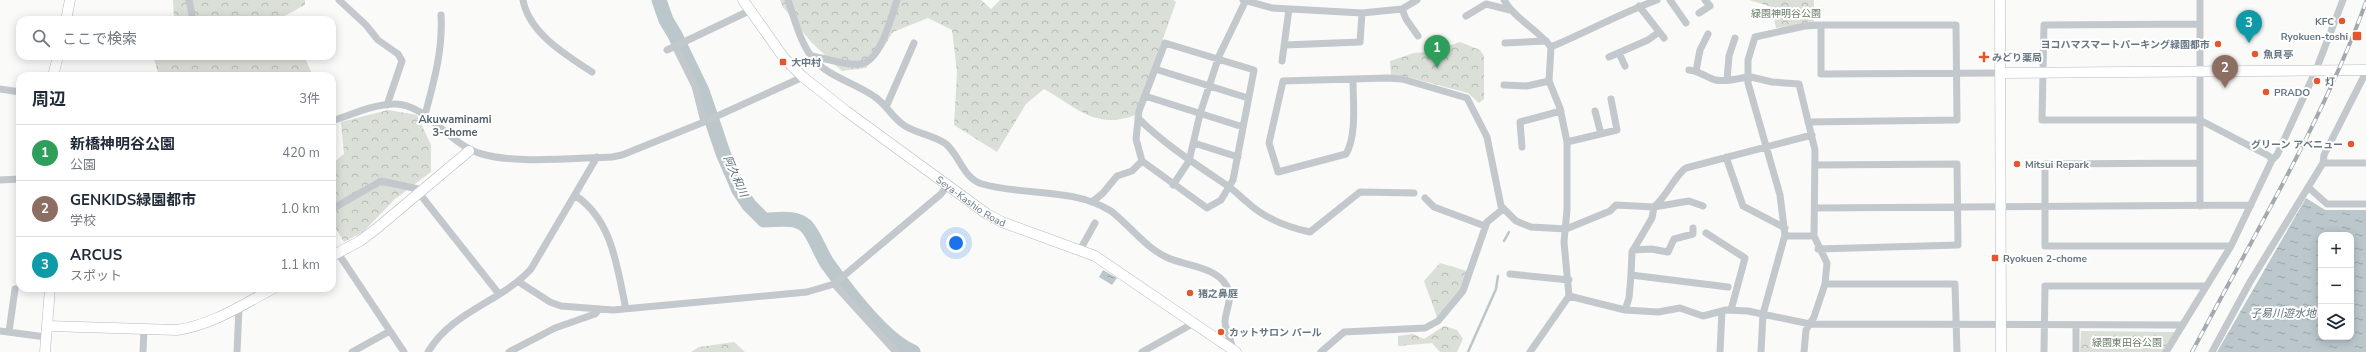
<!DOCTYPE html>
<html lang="ja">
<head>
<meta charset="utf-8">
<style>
  :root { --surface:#fff; --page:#f6f6f7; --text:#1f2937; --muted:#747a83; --line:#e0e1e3; --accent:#e4572e }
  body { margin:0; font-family:"Nunito Sans","Noto Sans JP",sans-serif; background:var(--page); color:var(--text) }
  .controls { position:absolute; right:12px; bottom:12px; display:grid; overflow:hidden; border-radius:8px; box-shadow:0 2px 10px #0003 }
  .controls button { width:36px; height:36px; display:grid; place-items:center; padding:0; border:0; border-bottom:1px solid var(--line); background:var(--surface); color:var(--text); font:20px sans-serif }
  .you { position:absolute; left:956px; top:243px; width:14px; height:14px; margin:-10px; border:3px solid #fff; border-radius:50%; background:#1a73e8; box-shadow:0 0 0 6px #1a73e833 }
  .badge { display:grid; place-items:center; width:26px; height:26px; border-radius:50%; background:var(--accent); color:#fff; font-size:13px; font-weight:700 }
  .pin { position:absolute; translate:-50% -33px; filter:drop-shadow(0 1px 2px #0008) }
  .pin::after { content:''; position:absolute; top:21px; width:14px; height:12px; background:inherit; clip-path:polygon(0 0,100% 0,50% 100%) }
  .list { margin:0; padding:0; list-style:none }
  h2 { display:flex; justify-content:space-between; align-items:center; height:52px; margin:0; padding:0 16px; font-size:17px }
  h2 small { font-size:13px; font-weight:400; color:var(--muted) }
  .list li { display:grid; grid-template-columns:26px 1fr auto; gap:12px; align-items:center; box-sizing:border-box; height:56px; padding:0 16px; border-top:1px solid var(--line) }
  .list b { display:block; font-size:15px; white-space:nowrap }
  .list p { margin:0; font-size:13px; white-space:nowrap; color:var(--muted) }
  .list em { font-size:13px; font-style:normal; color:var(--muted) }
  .icon { flex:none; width:22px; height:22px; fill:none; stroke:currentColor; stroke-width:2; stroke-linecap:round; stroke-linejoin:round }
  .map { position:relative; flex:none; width:2366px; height:352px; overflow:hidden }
  .search { position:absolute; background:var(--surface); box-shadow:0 2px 10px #0003; left:16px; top:16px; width:320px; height:44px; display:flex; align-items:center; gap:10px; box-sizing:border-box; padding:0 14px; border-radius:12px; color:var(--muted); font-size:15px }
  .panel { position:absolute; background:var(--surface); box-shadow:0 2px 10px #0003; left:16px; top:72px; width:320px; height:220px; border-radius:12px }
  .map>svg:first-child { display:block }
</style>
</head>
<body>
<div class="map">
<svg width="2366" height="352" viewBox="0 0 2366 352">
  <defs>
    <pattern id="forest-crowns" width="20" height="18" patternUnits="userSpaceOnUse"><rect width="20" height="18" fill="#dadfd7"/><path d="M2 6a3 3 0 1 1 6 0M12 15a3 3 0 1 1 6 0" fill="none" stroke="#b4b9b4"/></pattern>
    <pattern id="water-ripples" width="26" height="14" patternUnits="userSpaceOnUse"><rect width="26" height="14" fill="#bbc7cb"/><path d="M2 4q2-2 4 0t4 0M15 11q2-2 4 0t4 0" fill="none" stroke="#9ca6aa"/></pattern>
  </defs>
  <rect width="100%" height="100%" fill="#fafaf8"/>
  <path fill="url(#forest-crowns)" d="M 173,0 L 305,0 L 305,5 L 277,20 L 174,20 Z
    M 780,0 L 981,0 L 991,9 L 1000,0 L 1173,0 L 1176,2 L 1136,115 C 1095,130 1078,108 1044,89 L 1026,104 L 997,152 L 954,125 L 957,72 L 952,30 L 928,18 L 893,32 L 883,48 L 866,68 L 842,71 L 811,42 L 783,7 Z
    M 1749,0 L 1814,0 L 1814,22 L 1776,28 L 1772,7 Z
    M 1460,42 L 1480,50 L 1484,56 L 1484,99 L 1479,103 L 1468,93 L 1404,76 L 1391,75 L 1390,61 L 1414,53 L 1429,52 Z
    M 153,56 L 304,56 L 313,76 L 159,76 Z
    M 388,110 L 417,115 L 431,145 L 431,172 L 395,199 L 363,232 L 344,242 L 332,222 L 332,164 L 344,154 L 341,122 Z
    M 1440,263 L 1467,271 L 1461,291 L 1437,317 L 1424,281 Z
    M 1444,326 L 1457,330 L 1463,339 L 1457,352 L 1440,352 L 1432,343 L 1398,346 L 1398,336 L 1413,334 L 1424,339 Z
    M 2081,331 L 2174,332 L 2163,352 L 2080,352 Z
    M 734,342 L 745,352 L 691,352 L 699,347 Z"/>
  <path fill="url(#water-ripples)" fill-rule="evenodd" d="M 2306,198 L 2325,210 L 2366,210 L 2366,352 L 2217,352 ZM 2321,235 L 2351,235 L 2351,337 L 2321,337 Z
    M 1103,270 L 1117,278 L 1112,285 L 1099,277 Z"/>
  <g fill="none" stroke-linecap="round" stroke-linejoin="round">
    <path stroke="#bbc7cb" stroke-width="2.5" d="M 1504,241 L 1509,232
      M 1468,352 L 1496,289 L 1498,276"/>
    <path stroke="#bbc7cb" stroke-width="15" d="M 659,0 L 666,20 L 675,35 L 702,91 L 723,153 L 739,190 L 749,205 L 764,220 C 778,220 795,216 806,226 C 814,234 820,252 827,263 C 845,288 885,341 913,352"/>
    <defs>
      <g id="secondary">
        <path id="s1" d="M 743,0 L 784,58 L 803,77 L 846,111 L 987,214 L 1002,222 L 1095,256 L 1236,352"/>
        <path d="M 2000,0 L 2001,352"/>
        <path d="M 66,20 L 70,0"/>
        <path d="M 2001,73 L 2366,70"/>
        <path d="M 53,76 L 58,56"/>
        <path d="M 332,256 L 360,241 L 376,229 L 469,151"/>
        <path d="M 48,326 L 177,330 C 212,325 242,305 274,288"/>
        <path d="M 45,352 L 50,288"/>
      </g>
    </defs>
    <use href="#secondary" stroke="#b3babf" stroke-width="11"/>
    <path stroke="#c3c8cc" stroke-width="7" d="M 189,0 L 192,15
      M 339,0 L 366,25 L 378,40 L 398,54 L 402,61 L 387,105
      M 523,0 C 529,33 566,55 592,72
      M 788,0 C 794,18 800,41 811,56 C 825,76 856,83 875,97 C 887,105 892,118 905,126 C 918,134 934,135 946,144 C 960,156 963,178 982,184 C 1025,196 1071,187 1111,211 C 1129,225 1145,247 1166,257 C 1184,266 1215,266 1226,285 C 1234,297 1226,308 1225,321 C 1224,326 1232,342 1233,350
      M 1243,0 L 1272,8 L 1362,13 L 1402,9 L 1417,0
      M 1504,0 C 1515,19 1537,29 1551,47 L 1549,81 L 1560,108 L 1567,142 L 1567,210 L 1564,242 L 1569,296 L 1530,352
      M 1670,0 L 1686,23
      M 2200,0 L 2200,206
      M 1639,6 L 1664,38
      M 1402,9 L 1406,19 L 1418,36
      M 1699,13 L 1710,6 L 1705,0
      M 1466,16 L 1486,4 L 1510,10
      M 1821,25 L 1821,74 L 2001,73
      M 1165,43 L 1254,70 L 1233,180 L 1221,200 L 1207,208 L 1142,161 L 1136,139 L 1139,111 Z
      M 1505,43 L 1546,41
      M 1285,45 L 1360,42 L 1362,13
      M 675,46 L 695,86 L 704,122
      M 1551,47 C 1587,32 1621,13 1657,0
      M 667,50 L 749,11
      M 1619,53 L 1625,66
      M 811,56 C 827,58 844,66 860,64 C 881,62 891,17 897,0
      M 1609,57 L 1648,40 L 1659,32
      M 1282,61 L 1289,9
      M 1155,69 L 1248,98
      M 1689,70 C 1699,71 1706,77 1715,80 C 1725,82 1737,79 1747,77
      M 1696,71 L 1700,50 L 1708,34
      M 1747,76 L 1772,82 L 1799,84 L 1815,150 L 1814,236 L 1827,263 L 1825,284 L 1814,317 L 1806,330 L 1804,352
      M 1353,79 C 1353,100 1357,136 1346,154 L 1278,172 L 1269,143 L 1283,81 L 1387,78 L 1402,79 L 1467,98 L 1487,137 L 1501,206 L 1516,221 L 1531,227 L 1566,229 L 1610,211 L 1616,205 L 1654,207 C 1667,196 1675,175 1686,168 L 1812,135
      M 1727,80 L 1729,56 L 1735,38
      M 1504,85 L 1527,86 L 1549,81
      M 0,89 L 20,92
      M 1145,96 L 1243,127
      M 886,107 L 914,43
      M 1595,111 L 1601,134
      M 425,115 C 434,81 443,50 441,15
      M 1138,118 C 1165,145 1197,165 1228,186 C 1235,191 1241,197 1247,202 C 1264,218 1287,227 1310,232 L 1360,192 L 1414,193
      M 332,121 C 351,115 374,104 394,104 C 426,103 449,145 482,154 C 516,164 575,158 612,157 L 622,155 L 704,122 L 803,77
      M 1567,142 L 1617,130 L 1611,99
      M 1194,143 L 1238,157
      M 1522,147 L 1520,122 L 1561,111
      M 1726,157 L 1743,206 L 1785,228
      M 2272,160 L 2277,155 L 2316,70 L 2343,0
      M 2200,163 L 2045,164 L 2045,246 L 2231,246
      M 2323,163 L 2324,155 L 2366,72
      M 1815,165 L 1957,164 L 1958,245 L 1818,249
      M 0,180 L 20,179
      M 1173,185 L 1189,161 L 1200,114 L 1219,56 L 1245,2
      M 2308,187 L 2327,204 L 2366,204
      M 419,193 L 499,294
      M 576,196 C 613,221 617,268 626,309
      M 1425,198 L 1434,207 L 1485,226
      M 1092,202 L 1103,193 L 1117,176 L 1132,171 L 1142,161
      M 1703,206 L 1689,201 L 1654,207 L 1652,218 L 1632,252 L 1631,275 L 1728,287
      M 1815,208 L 2251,205
      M 332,209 L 381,181 L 423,190
      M 1706,233 L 1745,258 L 1731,310
      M 1785,236 L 1814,236
      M 1080,250 L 1095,223
      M 1633,250 L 1651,249 L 1668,252 L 1674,239 L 1693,234 L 1693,228
      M 338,253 L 404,352
      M 1510,274 L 1569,280
      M 519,282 L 550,302 L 561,306 L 613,310 L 807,292 L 834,284 L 941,194 L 947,186
      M 834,284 L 896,352
      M 1825,284 L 1955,284 L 1957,352
      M 1569,296 L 1625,310 L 1658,312 L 1680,308 L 1703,316 L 1726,310 L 1748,311 L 1810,324 L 2181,325
      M 1625,310 L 1629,298 L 1631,275
      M 2076,326 L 2076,352
      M 0,331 L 46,337
      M 9,332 L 15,289
      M 143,352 L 144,329
      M 237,352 L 239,307
      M 352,352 L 390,331
      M 428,352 C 452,311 501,302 531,269 L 597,157
      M 509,352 L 555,328 L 595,314 L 599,309
      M 1142,352 L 1194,323
      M 1321,352 L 1344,332 L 1425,328 L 1438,321 L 1463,291 L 1487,222 L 1503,209
      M 1720,352 L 1722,311
      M 1761,352 L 1763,314 L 1785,235 L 1780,195 L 1748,83 L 1748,60 L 1755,37 L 1805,26 L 1821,25 L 1956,25 L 1957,120 L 1808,122
      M 2044,352 L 2045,286 L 2205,286
      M 2166,352 L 2231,246 L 2272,160 L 2269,156 L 2200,120 L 2042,120 L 2044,25 L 2200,24
      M 2212,352 L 2250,282 L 2323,163 L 2366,163"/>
    <use href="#secondary" stroke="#fff" stroke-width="10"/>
    <defs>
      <path id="rail" d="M 2192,352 C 2252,238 2322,123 2366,2"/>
    </defs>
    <use href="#rail" stroke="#a2aab0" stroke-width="4"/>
    <use href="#rail" stroke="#fff" stroke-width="2.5" stroke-dasharray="8" stroke-linecap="butt"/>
  </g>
  <g fill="#e4572e" stroke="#fff" stroke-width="1.5">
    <circle cx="2342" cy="21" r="4"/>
    <rect x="2352" y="31" width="10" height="10" rx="2"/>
    <circle cx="2218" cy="44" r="4"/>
    <circle cx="2255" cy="54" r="4"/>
    <path d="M1982 51h4v4h4v4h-4v4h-4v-4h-4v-4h4z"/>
    <rect x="779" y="58" width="8" height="8" rx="2"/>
    <circle cx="2317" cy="81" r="4"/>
    <circle cx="2266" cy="92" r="4"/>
    <circle cx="2351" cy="144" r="4"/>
    <circle cx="2017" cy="164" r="4"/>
    <rect x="1991" y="254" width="8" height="8" rx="2"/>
    <circle cx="1190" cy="293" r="4"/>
    <circle cx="1221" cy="332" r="4"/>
  </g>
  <g text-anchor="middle" stroke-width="4" stroke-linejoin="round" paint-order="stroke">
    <g font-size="10" fill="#687a64" stroke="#fff">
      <text x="1786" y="17">緑園神明谷公園</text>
      <text x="2127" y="346">緑園東田谷公園</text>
    </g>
    <g font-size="10" font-weight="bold" fill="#657683" stroke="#fff" text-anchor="start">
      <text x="2334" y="25" text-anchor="end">KFC</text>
      <text x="2348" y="40" text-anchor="end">Ryokuen-toshi</text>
      <text x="2210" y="48" text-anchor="end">ヨコハマスマートパーキング緑園都市</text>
      <text x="2263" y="58">魚貝亭</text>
      <text x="1992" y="61">みどり薬局</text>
      <text x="791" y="66">大中村</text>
      <text x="2325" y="85">灯</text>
      <text x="2274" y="96">PRADO</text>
      <text x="2343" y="148" text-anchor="end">グリーン アベニュー</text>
      <text x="2025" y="168">Mitsui Repark</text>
      <text x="2003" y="262">Ryokuen 2-chome</text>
      <text x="1198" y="297">猪之鼻庭</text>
      <text x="1229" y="336">カットサロン パール</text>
    </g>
    <g font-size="10" fill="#657683" stroke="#fff">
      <text dy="4" stroke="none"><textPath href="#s1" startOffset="307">Seya-Kashio Road</textPath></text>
    </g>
    <g font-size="11" font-weight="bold" fill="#57646e" stroke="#fff">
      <text x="455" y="123">Akuwaminami<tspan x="455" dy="13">3-chome</tspan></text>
    </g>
    <g font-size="11" font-style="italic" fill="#60757c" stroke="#fff">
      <text transform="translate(736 176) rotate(66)" y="4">阿久和川</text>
      <text x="2283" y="317">子易川遊水地</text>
    </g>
  </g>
</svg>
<div class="controls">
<button>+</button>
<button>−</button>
<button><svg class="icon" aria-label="layers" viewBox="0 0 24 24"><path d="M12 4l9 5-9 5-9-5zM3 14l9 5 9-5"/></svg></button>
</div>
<div class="you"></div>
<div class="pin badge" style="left:1437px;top:68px;background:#2e9e5b">1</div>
<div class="pin badge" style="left:2225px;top:88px;background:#8d6e63">2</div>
<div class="pin badge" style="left:2249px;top:43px;background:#0f9aa8">3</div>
<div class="search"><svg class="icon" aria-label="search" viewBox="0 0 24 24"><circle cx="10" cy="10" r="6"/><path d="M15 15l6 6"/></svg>ここで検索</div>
<section class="panel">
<h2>周辺<small>3件</small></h2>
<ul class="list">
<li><span class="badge" style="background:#2e9e5b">1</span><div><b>新橋神明谷公園</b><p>公園</p></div><em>420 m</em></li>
<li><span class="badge" style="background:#8d6e63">2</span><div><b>GENKIDS緑園都市</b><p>学校</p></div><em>1.0 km</em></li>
<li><span class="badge" style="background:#0f9aa8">3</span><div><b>ARCUS</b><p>スポット</p></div><em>1.1 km</em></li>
</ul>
</section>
</div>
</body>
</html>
